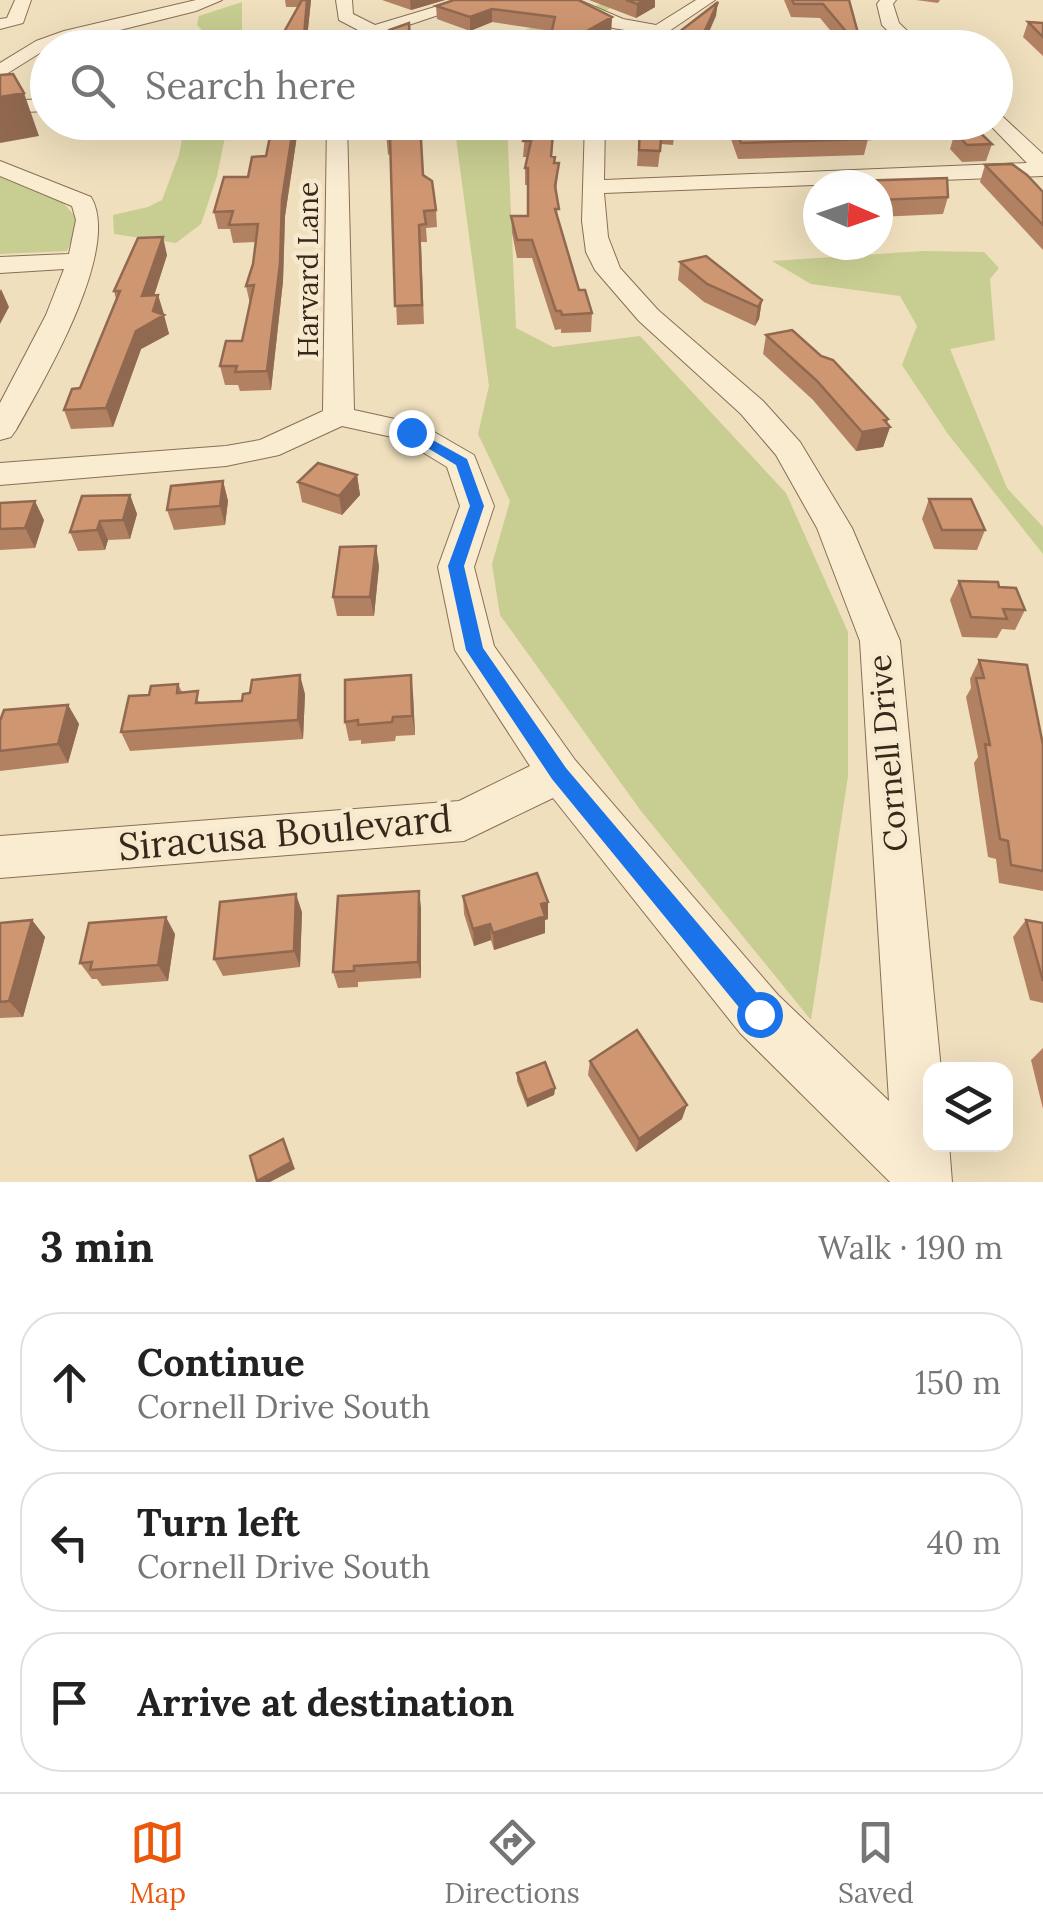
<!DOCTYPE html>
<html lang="en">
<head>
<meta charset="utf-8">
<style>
  :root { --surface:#fff; --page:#f2f2f2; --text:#222; --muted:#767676; --line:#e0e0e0; --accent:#ea580c }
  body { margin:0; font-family:Lora,serif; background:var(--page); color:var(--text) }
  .controls { position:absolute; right:30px; bottom:30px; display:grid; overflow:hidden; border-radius:20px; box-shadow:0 10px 40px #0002 }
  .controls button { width:90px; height:90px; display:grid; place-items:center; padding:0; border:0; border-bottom:2px solid var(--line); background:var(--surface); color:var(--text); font:50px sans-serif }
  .compass { position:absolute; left:803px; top:170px; width:90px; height:90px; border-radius:50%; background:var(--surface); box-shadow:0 10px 40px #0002; rotate:92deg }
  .stop { position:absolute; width:30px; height:30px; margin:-22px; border:8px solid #1a73e8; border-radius:50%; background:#fff }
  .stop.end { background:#1a73e8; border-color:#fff; box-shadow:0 2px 10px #0008 }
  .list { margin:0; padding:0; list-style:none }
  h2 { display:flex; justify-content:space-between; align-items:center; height:130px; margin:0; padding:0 40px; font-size:42px }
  h2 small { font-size:32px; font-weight:400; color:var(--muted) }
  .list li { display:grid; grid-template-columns:65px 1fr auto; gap:30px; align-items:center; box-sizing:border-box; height:140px; margin:0 20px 20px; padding:0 20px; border:2px solid var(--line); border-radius:40px }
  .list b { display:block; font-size:38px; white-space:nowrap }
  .list p { margin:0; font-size:32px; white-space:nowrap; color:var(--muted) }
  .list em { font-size:32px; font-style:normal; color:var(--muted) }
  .icon { flex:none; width:55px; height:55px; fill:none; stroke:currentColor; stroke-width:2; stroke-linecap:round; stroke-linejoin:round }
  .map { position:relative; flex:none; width:1043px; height:1182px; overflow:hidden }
  .search { position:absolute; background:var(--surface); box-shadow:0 10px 40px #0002; left:30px; right:30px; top:30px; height:110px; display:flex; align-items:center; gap:25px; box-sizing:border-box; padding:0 35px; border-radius:55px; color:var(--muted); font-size:38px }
  .sheet { height:610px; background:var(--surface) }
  nav { display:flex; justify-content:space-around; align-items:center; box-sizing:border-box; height:140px; border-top:2px solid var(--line); background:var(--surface); font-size:28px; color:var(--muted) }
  nav a { display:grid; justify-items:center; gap:5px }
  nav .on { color:var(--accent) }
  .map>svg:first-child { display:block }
</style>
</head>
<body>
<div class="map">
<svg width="1043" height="1182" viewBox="0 0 1043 1182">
  <rect width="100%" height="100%" fill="#efdfbd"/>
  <path fill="#c8cd91" d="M 612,0 L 626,0 L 554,38 L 548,47 L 473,48 Z
    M 242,2 L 242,47 L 206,47 L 206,34 L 197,25 L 199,16 Z
    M 185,123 L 228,123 L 217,176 L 201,224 L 176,243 L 114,234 L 113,215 L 148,207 L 162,200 L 179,155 Z
    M 454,123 L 507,123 L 516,328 L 553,347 L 640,336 L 786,493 L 848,632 L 848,776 L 811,1020 L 641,811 L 500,615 L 492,564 L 510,501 L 478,434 L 489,386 Z
    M 0,175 L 59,198 L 80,222 L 67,251 L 0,254 Z
    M 923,251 L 984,252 L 999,268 L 990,279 L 995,340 L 950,349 L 1007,488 L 1043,527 L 1043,554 L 948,434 L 902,365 L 917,326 L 900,296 L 811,284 L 772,261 Z"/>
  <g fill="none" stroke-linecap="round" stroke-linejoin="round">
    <defs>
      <path id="minor" d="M 15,0 L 31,0 L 23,23 L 0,29 L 0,19 L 7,18 Z
        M 196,0 L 222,0 L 196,11 L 48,48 L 0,78 L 0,63 L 36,41 L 64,31 Z
        M 336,0 L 352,0 L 353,14 L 375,25 L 458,0 L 483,0 L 379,35 L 356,48 L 333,48 L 360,31 L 339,20 Z
        M 557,0 L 579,0 L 623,19 L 656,25 L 696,0 L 715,0 L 644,48 L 628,44 L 643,33 L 613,28 Z
        M 880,0 L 896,0 L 893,4 L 899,23 L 925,48 L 905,48 L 882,25 L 877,4 Z
        M 48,99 L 48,111 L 0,113 L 0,101 Z
        M 996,115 L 1003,117 L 1043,154 L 1043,176 L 604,193 L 608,237 L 620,268 L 658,310 L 763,401 L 800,442 L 852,528 L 900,641 L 941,1070 L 930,1070 L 930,1144 L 949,1144 L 952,1182 L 890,1182 L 740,1033 L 553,798 L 464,841 L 0,878 L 0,836 L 459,801 L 530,766 L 455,650 L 438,567 L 460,506 L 447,467 L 401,439 L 342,426 L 279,455 L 226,466 L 0,485 L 0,463 L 226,446 L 260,440 L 323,411 L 327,122 L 347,122 L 354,410 L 422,425 L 474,455 L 494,506 L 474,567 L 494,646 L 575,760 L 778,995 L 889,1101 L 860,641 L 817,528 L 776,455 L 741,414 L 639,321 L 595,270 L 586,252 L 582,221 L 585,122 L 605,122 L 604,180 L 1027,163 L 987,122 L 996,122 Z
        M 53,122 L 96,122 L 66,133 L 59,131 Z
        M 0,161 L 91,197 C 122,249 43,382 16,430 L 11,437 L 0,440 L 0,403 L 46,315 L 64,269 L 0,273 L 0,257 L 69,254 L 76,220 L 72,206 L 0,176 Z"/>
    </defs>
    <use href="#minor" stroke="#886f56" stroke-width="2"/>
    <use href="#minor" fill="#faecd1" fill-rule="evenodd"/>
  </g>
  <path fill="#b28162" d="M 285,0 L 311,0 L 306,48 L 275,48 L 298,7 L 286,7 Z
    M 382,0 L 445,0 L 411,10 Z
    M 589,0 L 655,0 L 655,7 L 636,18 Z
    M 784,0 L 849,0 L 862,48 L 845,48 L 820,18 L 791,17 Z
    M 916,0 L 940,0 L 938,3 Z
    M 436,6 L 612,17 L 611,31 L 552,31 L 492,22 L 470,31 L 437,19 Z
    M 1028,22 L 1043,23 L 1043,56 L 1023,37 Z
    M 272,122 L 299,122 L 285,216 L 283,281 L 271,390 L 240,391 L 238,385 L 225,385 L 220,366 L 242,341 L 250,304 L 246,286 L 253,264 L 256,242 L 233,243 L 230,229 L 218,229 L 214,212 L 248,177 L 266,156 Z
    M 380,122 L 420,122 L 423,176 L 436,210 L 437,227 L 426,228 L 427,242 L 421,242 L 424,324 L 397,325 L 390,154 L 388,155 L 386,133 L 381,128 Z
    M 526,122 L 555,122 L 552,156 L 555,157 L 555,163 L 559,163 L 556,193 L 558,222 L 579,290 L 592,313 L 591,332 L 561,333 L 561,329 L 555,330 L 532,258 L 517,258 L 512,233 L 511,216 L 528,216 L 528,185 L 525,185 L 525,168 L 527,157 L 523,157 Z
    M 640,122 L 675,129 L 673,145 L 661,144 L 658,167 L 637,166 Z
    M 725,122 L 852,122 L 868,139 L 864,155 L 738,159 Z
    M 955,132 L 992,144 L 986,161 L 962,162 L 950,149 Z
    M 985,165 L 1043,192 L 1043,250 L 980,182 Z
    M 855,181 L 948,197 L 943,214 L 878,217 L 878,185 L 854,185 Z
    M 167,255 L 154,296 L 158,295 L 169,334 L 141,349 L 113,427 L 71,429 L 64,410 L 80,388 L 116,299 L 114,291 Z
    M 680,262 L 762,300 L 759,319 L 755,326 L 704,302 L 678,280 Z
    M 766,335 L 888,419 L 887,424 L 890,427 L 883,447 L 856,451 L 813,400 L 763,354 Z
    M 357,475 L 360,495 L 342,515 L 302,502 L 298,482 Z
    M 223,481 L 228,501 L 225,525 L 174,530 L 167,510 Z
    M 130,495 L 137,514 L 130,539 L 108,540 L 105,550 L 78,551 L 70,532 Z
    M 929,499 L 985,530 L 977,550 L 934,549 L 922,519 Z
    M 0,503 L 44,520 L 35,548 L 0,550 Z
    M 379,566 L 374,616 L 337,616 L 333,597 Z
    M 959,581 L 999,587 L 1025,610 L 1015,630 L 1002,629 L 997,638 L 962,637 L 950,600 Z
    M 979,660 L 1043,745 L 1043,891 L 999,883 L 996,859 L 988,857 L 974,763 L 978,757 L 966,697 L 971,688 L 970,679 Z
    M 178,684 L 182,692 L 202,703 L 305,694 L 303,739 L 130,751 L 121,732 L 149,695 Z
    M 413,694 L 415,735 L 396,736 L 395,741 L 361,744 L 361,740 L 349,741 L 345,722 Z
    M 68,705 L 79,724 L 68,763 L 0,771 L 0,721 Z
    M 419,891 L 421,909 L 421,978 L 358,982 L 358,987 L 338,988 L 333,972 Z
    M 463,896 L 548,919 L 545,920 L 545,933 L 494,950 L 491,940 L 474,946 L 464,914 Z
    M 302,912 L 300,967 L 223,976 L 214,959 Z
    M 32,920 L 45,937 L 23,1017 L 0,1018 L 0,923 Z
    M 1026,920 L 1043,923 L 1043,1003 L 1030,1000 L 1013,937 Z
    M 175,934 L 168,981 L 102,986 L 97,979 L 92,979 L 80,963 Z
    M 1043,1048 L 1043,1109 L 1031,1060 Z
    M 590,1061 L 682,1119 L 636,1152 L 588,1075 Z
    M 517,1073 L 555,1088 L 554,1095 L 527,1107 L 517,1081 Z"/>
  <path fill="#916950" d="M 307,0 L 311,0 L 306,48 L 303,48 Z
    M 410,0 L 445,0 L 411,10 Z
    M 644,0 L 655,0 L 655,7 L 636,18 L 637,4 Z
    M 718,2 L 716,16 L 702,48 L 697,48 Z
    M 492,9 L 492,22 L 470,31 L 470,17 Z
    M 612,17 L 611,31 L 580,48 L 583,33 Z
    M 24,93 L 39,136 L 0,143 L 0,97 Z
    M 294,122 L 299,122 L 285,216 L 283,281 L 271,390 L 267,371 L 282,199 Z
    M 163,237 L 167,255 L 148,314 L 142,296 Z
    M 1,289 L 9,307 L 0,324 L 0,291 Z
    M 158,295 L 164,314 L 163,316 L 164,315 L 169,334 L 141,349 L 113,427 L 106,408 L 136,331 L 153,311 Z
    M 762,300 L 759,319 L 755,326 L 758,307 Z
    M 888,419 L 885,428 L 890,427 L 883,447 L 856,451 L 862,432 L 884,420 Z
    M 357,475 L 360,495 L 342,515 L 339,496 Z
    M 223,481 L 228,501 L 225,525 L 220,506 Z
    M 130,495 L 137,514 L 130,539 L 123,520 Z
    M 35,501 L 44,520 L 35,548 L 25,528 Z
    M 100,521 L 108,540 L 105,550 L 97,530 Z
    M 376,546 L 379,566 L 374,616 L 370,597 Z
    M 300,675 L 305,694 L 303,739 L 298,720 Z
    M 411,675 L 413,694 L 415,735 L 412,716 Z
    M 68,705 L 79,724 L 68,763 L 58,744 Z
    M 419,891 L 421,909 L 421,978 L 418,962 Z
    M 296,894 L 302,912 L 300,967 L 294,951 Z
    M 548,902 L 548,919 L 545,920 L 545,933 L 494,950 L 493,933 L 541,904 Z
    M 166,917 L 175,934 L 168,981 L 158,965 Z
    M 32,920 L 45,937 L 23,1017 L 9,1001 Z
    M 490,924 L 491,940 L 474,946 L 473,929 Z
    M 555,1088 L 554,1095 L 527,1107 L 527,1100 Z
    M 687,1105 L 682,1119 L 636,1152 L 639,1139 Z
    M 283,1139 L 295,1169 L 270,1182 L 257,1182 Z"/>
  <path fill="#cf9672" stroke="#916950" stroke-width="2.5" d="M 302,0 L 307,0 L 303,48 L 275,48 Z
    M 454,0 L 578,0 L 612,17 L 583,33 L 580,48 L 548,48 L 555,17 L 492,9 L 470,17 L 436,6 Z
    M 626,0 L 644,0 L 637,4 Z
    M 792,0 L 849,0 L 862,48 L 860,48 L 823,4 L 794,4 Z
    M 718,2 L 697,48 L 675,48 L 670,39 Z
    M 1028,22 L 1043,23 L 1043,37 Z
    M 409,23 L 410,48 L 377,48 L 376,43 L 389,30 Z
    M 132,37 L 144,48 L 96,48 L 93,43 Z
    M 13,74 L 24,93 L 0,97 L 0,75 Z
    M 273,122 L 294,122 L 282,199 L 280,264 L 267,371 L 235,372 L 237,366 L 220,366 L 226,341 L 242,341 L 254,285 L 246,286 L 253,264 L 258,224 L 229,225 L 233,211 L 214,212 L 224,177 L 248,177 L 252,157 L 266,156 Z
    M 385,122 L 420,122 L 423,175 L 432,181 L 436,210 L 424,211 L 426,224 L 419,225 L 422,305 L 395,306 L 390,138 L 386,138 Z
    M 526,122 L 554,122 L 551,156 L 555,157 L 554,163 L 559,163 L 555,186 L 559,209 L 555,209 L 579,290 L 585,290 L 592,313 L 562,315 L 561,311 L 556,311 L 532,240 L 517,240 L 511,216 L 528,216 L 528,168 L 525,168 L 531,141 L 523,141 Z
    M 640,122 L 674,122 L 675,129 L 662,128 L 660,151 L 639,150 Z
    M 733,122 L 852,122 L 868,139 L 741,143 Z
    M 966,122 L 969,122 L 992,144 L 967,145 L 955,132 Z
    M 1012,164 L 1027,175 L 1043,192 L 1043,225 L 985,165 Z
    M 947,178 L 948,197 L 878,200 L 878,185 L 858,185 L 855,181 Z
    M 163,237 L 142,296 L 158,295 L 153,311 L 164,315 L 136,331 L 106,408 L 64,410 L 72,389 L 80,388 L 120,291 L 114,291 L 138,238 Z
    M 706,256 L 762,300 L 758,307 L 707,284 L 680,262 Z
    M 792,330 L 821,356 L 833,360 L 888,419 L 884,420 L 890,427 L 862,432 L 817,381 L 766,335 Z
    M 318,463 L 357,475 L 339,496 L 298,482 Z
    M 223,481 L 220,506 L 167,510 L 171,486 Z
    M 130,495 L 123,520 L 100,521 L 97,530 L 70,532 L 82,496 Z
    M 929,499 L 971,499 L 985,530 L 942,530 Z
    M 35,501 L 25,528 L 0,529 L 0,503 Z
    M 376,546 L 370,597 L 333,597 L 340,547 Z
    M 959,581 L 998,582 L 999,587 L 1016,588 L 1025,610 L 1003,609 L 1007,619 L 971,617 Z
    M 979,660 L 1027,665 L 1043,745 L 1043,871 L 1011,865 L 1008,841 L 1000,839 L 985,744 L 990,745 L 976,678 L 984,678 Z
    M 300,675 L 298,720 L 121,732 L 129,696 L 149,695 L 151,686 L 178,684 L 177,693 L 198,691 L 196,703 L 242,701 L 243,694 L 250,693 L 252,680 Z
    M 411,675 L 412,716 L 393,717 L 392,722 L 358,725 L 358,720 L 345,722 L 345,680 Z
    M 68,705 L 58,744 L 0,751 L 0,721 L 4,710 Z
    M 537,873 L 548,902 L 541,904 L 545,916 L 493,933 L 490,924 L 473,929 L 463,896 Z
    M 419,891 L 418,962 L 354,966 L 354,971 L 333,972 L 338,896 Z
    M 296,894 L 294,951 L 214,959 L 220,902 Z
    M 166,917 L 158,965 L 90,970 L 92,962 L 80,963 L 89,923 Z
    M 32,920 L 9,1001 L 0,1002 L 0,923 Z
    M 1026,920 L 1043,923 L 1043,981 Z
    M 637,1030 L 687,1105 L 639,1139 L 590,1061 Z
    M 545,1062 L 555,1088 L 527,1100 L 517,1073 Z
    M 283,1139 L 291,1162 L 257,1181 L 250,1156 Z"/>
  <path fill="#1a73e8" d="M 411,428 L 467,459 L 484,506 L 464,566 L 483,648 L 566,768 L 767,1005 L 770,1014 L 767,1022 L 759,1025 L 751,1022 L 552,779 L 466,650 L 448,566 L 470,506 L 456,465 L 406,435 L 404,432 Z"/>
  <g text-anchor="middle" stroke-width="9" stroke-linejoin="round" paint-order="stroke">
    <g font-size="28" fill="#37281b" stroke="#f6e9cd">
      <text transform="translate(308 270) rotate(-90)" y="10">Harvard Lane</text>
    </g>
    <g font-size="32" fill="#37281b" stroke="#f6e9cd">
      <text transform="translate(888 753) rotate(-95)" y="11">Cornell Drive</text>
    </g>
    <g font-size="38" fill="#37281b" stroke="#f6e9cd">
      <text transform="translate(285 833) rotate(-5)" y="13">Siracusa Boulevard</text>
    </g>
  </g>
</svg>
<div class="controls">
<button><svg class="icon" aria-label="layers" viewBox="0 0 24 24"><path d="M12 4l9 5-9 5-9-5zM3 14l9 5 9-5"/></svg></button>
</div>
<svg class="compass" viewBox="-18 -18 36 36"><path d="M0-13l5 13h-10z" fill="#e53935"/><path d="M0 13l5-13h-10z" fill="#767676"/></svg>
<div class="stop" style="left:759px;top:1014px"></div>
<div class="stop end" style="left:411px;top:432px"></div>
<div class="search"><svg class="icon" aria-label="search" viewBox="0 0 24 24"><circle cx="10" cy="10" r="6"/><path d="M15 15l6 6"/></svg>Search here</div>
</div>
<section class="sheet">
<h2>3 min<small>Walk · 190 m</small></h2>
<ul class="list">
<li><svg class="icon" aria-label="ahead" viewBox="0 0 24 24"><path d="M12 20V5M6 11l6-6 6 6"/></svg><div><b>Continue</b><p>Cornell Drive South</p></div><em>150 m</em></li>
<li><svg class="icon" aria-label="left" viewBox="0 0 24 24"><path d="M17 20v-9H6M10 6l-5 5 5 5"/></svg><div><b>Turn left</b><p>Cornell Drive South</p></div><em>40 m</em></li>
<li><svg class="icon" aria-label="arrive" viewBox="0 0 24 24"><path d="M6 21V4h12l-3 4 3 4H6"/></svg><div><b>Arrive at destination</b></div></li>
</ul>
</section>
<nav>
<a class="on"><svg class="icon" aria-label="map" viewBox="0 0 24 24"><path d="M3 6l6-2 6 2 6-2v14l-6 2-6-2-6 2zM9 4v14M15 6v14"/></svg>Map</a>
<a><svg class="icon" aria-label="directions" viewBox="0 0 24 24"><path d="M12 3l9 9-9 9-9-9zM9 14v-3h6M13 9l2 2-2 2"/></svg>Directions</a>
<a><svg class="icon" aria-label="saved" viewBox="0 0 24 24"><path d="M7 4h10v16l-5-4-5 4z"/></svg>Saved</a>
</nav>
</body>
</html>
